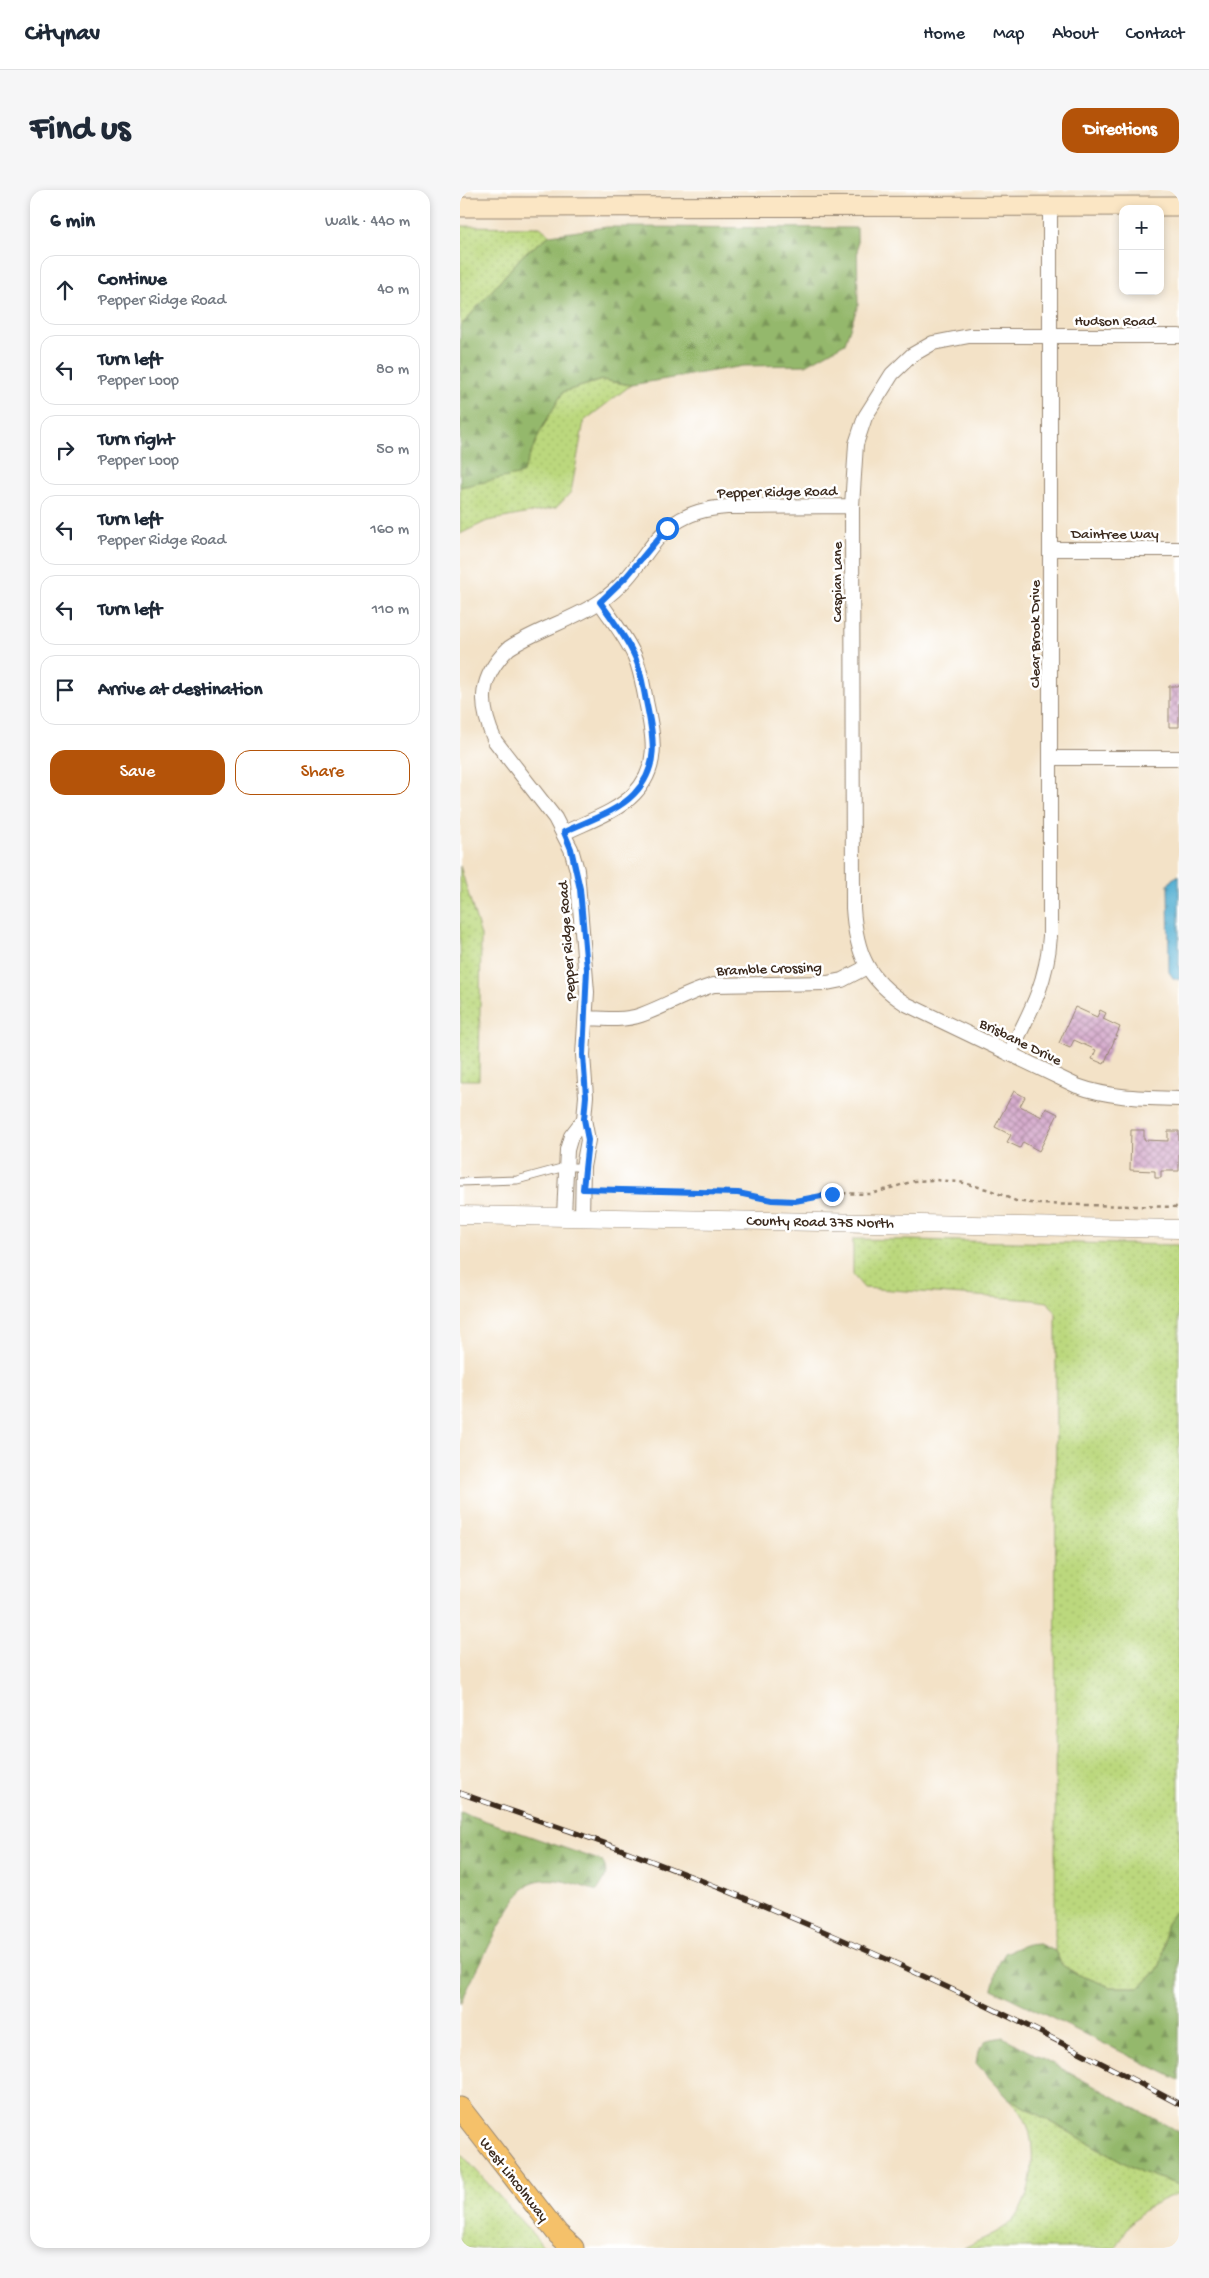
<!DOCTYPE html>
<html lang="en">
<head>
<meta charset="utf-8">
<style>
  :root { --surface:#fff; --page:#f6f6f7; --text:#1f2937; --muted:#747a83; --line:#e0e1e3; --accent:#b45309 }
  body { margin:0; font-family:"Gochi Hand",sans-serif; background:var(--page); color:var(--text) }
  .controls { position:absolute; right:15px; top:15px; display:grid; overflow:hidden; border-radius:10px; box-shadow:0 2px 8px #0003 }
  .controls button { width:45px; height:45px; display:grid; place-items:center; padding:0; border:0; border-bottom:1px solid var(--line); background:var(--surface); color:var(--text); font:25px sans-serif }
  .stop { position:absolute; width:15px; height:15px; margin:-11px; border:4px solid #1a73e8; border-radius:50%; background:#fff }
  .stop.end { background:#1a73e8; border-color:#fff; box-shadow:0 1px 5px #0008 }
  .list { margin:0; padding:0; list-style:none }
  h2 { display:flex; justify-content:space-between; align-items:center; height:65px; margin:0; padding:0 20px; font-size:21px }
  h2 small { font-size:16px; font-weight:400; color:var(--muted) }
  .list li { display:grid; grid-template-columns:32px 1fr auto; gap:15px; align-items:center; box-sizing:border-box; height:70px; margin:0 10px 10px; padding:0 10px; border:1px solid var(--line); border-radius:15px }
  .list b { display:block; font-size:19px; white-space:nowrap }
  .list p { margin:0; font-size:16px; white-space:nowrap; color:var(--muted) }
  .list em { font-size:16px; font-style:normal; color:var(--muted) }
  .actions { display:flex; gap:10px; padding:15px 20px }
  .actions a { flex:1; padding:11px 0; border:1px solid var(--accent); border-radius:15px; text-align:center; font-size:18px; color:var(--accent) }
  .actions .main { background:var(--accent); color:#fff }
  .icon { flex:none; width:28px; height:28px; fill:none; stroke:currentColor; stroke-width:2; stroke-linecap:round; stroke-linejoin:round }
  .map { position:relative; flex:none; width:719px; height:2058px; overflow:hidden; border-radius:15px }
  header { display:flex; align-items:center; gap:30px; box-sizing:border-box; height:70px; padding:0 25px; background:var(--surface); border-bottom:1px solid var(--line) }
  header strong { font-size:24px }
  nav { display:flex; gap:28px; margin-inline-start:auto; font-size:18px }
  .intro { display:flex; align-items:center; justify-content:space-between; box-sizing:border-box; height:120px; padding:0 30px }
  h1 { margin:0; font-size:35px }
  .button { padding:12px 22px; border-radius:15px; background:var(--accent); color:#fff; font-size:18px; font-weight:700 }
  main { display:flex; gap:30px; padding:0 30px }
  aside { flex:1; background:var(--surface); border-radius:15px; box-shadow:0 2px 8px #0003 }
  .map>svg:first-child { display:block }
</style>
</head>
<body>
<header>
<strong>Citynav</strong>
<nav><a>Home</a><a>Map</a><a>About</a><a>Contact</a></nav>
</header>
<div class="intro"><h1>Find us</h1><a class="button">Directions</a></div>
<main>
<aside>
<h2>6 min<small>Walk · 440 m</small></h2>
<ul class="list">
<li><svg class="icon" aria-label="ahead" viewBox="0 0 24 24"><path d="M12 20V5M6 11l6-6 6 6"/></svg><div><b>Continue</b><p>Pepper Ridge Road</p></div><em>40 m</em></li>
<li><svg class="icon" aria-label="left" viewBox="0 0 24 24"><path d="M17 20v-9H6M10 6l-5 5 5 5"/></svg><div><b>Turn left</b><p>Pepper Loop</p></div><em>80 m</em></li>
<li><svg class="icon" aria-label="right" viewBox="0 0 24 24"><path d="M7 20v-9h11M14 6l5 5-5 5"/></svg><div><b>Turn right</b><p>Pepper Loop</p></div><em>50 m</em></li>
<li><svg class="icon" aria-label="left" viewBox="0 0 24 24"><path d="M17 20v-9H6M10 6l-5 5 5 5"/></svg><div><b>Turn left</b><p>Pepper Ridge Road</p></div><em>160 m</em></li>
<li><svg class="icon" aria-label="left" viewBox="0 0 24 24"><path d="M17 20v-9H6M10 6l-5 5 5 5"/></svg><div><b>Turn left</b></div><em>110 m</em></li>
<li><svg class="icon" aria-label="arrive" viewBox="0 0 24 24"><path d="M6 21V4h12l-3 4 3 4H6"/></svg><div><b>Arrive at destination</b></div></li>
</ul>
<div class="actions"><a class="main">Save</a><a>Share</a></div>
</aside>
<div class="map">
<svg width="719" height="2058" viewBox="0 0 719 2058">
  <defs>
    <pattern id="grass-dots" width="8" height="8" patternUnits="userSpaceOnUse" patternTransform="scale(1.25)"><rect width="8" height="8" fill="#bbd87d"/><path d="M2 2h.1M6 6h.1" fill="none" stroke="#a2ba6c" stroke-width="1.8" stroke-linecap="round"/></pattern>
    <pattern id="forest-firs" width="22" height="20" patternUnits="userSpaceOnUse" patternTransform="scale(1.25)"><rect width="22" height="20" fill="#94b86c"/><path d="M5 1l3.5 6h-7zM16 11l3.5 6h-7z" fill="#7a9658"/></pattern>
    <pattern id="water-ripples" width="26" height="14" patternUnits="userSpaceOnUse" patternTransform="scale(1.25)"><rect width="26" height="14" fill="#55b0d3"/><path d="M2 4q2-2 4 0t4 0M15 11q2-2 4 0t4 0" fill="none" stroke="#488fab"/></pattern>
    <pattern id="building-cross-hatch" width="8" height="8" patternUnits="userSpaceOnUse" patternTransform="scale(1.25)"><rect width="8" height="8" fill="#d6accd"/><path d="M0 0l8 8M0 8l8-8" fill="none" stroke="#af8ca6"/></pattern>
  </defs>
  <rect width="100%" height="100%" fill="#fff"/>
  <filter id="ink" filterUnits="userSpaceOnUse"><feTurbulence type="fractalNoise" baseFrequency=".02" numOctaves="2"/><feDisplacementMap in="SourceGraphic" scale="10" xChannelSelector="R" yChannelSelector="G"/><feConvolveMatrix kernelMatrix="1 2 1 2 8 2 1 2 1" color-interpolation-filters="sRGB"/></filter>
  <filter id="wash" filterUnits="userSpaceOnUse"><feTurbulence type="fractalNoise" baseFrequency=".0096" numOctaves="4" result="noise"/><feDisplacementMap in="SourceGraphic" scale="20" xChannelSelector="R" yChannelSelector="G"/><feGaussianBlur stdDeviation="1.12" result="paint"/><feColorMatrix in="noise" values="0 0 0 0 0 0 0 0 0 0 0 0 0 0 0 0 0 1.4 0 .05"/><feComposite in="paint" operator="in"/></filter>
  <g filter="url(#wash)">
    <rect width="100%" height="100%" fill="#f3e2c7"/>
    <path fill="url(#grass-dots)" stroke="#7b814e" d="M 0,36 L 80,37 L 90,45 L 63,65 L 0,137 Z
      M 142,190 L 171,195 L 124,231 L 111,302 L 96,318 L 27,331 L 0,344 L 0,297 L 81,240 L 103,202 Z
      M 0,676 L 21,746 L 19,890 L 0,890 Z
      M 393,1049 L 719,1055 L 719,1719 C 696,1736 710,1756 699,1777 C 695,1784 686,1791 680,1797 L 651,1797 L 617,1784 L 602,1775 L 595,1761 L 596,1124 L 588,1112 L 574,1110 L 404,1098 L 393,1085 Z
      M 548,1908 L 681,1982 L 719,1995 L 719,2003 C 684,2016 673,2025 656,2058 L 504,2058 C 517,2051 541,2042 551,2032 C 574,2010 579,1952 563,1926 C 560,1920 553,1914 548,1908 Z
      M 0,1962 L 85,2058 L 0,2058 Z"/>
    <path fill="url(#forest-firs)" stroke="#687145" d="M 147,37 L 397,38 L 398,115 L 385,153 L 346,175 L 283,176 L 171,195 L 142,190 L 103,202 L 81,240 L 62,284 L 0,297 L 0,137 L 63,65 L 90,45 Z
      M 0,1622 L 142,1671 C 150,1683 144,1690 137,1701 C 117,1695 92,1684 71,1693 C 54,1699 11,1793 0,1814 Z
      M 719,1719 L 719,1890 L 532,1799 L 538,1775 L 545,1763 L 564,1755 L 579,1754 L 595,1761 L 602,1775 L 617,1784 L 651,1797 L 680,1797 C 686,1791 695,1784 699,1777 C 710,1756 696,1736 719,1719 Z
      M 543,1847 L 719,1942 L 719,1995 L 681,1982 L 548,1908 L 516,1873 L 518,1861 L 527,1850 Z"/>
    <path fill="url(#water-ripples)" stroke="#486d78" d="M 719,685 L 719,790 L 713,788 L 709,782 L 708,695 L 712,689 Z"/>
    <g id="blocks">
      <path fill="url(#building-cross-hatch)" d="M 709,496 L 719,496 L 719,537 L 709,537 Z
        M 615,817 L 637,827 L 640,820 L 646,823 L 643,829 L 660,837 L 644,874 L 632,869 L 636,860 L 614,850 L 610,858 L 599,853 Z
        M 554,901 L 565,907 L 560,916 L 582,927 L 586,918 L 598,924 L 579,961 L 563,952 L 560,958 L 547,952 L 551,945 L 535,937 Z
        M 671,940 L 684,940 L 684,950 L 708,951 L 708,941 L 719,941 L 719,981 L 701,981 L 701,988 L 695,988 L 695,981 L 670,980 Z"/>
    </g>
  </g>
  <g filter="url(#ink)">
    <use href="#blocks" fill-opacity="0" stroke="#978672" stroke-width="1"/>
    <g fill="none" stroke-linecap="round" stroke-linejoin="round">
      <defs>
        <path id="service" d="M 0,992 L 57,990 L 105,977 L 123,977"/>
        <path id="minor" d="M 719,146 L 509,146 L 473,153 L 452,165 L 432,184 L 405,227 L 396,254 L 392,316 L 393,718 C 396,763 407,789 446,814 L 617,896 C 650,908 684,908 719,909
          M 591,359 L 719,359
          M 590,568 L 719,568
          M 104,643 C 126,632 157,622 174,604 C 201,576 193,545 186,511 C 183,496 181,481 175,467 C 166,447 152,430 140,412
          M 126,828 C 144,829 164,831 181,825 C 206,816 228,802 254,795 L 367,793 L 382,790 L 407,777
          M 549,864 C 570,823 587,793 590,746 L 590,15
          M 104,1026 L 107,960 L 111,946 L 124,929
          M 122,1026 L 123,977 L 128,950 L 124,929 L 126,906 L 123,865 L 127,802 L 117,680 L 111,659 L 95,628 L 35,551 C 18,514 19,487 49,458 C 78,439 113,430 141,411 C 194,375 189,322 267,317 L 392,316"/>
        <path id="tertiary" d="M 0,1025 L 719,1039"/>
        <path id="secondary" d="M 0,17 L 719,16"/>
        <path id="primary" d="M 0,1918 L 98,2044 L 113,2058"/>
      </defs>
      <use href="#service" stroke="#978672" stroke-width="9"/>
      <use href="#minor" stroke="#978672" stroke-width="16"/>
      <use href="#tertiary" stroke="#978672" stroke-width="19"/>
      <use href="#secondary" stroke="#978672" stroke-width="21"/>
      <use href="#primary" stroke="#978672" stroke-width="23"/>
      <path stroke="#978672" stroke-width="2.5" stroke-dasharray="4 4" stroke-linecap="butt" d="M 136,1000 L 278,1003 L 312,1010 L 335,1011 L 372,1003 L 411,1004 L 454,991 L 475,990 L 500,992 L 530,1000 L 556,1011 L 579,1014 L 719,1017"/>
      <use href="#service" stroke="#fff" stroke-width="7"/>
      <use href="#minor" stroke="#fff" stroke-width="14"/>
      <use href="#tertiary" stroke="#fff" stroke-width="18"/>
      <use href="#secondary" stroke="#fbe6c4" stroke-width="19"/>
      <use href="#primary" stroke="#f5c16b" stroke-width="21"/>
      <defs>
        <path id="rail" d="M 0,1603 C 53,1622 107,1639 160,1659 C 352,1731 539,1817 719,1914"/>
      </defs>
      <use href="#rail" stroke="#3b2a1e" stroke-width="5.5"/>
      <use href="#rail" stroke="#fff" stroke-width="4" stroke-dasharray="11" stroke-linecap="butt"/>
    </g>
  </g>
  <g fill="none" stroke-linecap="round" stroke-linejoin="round" filter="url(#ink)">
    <path stroke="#1a73e8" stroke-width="6" d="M 207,338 L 167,386 L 140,412 C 152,429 166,447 175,467 C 181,481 183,496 186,511 C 193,545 201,576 174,604 C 157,622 127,631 104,642 L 111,659 L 120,699 L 127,779 L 123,865 L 126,906 L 124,929 L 128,950 L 123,999 L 278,1003 L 312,1010 L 335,1011 L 372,1004"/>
  </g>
  <g text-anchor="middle" stroke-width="5" stroke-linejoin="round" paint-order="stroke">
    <g font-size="15" fill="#3b2a1e" stroke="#fff">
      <text x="655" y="135">Hudson Road</text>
      <text transform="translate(317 301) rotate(-1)" y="5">Pepper Ridge Road</text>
      <text x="655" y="348">Daintree Way</text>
      <text transform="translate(376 392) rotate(-90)" y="5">Caspian Lane</text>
      <text transform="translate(574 444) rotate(-90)" y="5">Clear Brook Drive</text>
      <text transform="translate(106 751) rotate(-94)" y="5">Pepper Ridge Road</text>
      <text transform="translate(309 778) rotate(-2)" y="5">Bramble Crossing</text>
      <text transform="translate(561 851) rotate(26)" y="5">Brisbane Drive</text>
      <text transform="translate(360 1031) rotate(1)" y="5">County Road 375 North</text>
      <text transform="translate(55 1989) rotate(52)" y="5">West Lincolnway</text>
    </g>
  </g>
</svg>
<div class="controls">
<button>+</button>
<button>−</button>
</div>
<div class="stop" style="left:207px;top:338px"></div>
<div class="stop end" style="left:372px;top:1004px"></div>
</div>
</main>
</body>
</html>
